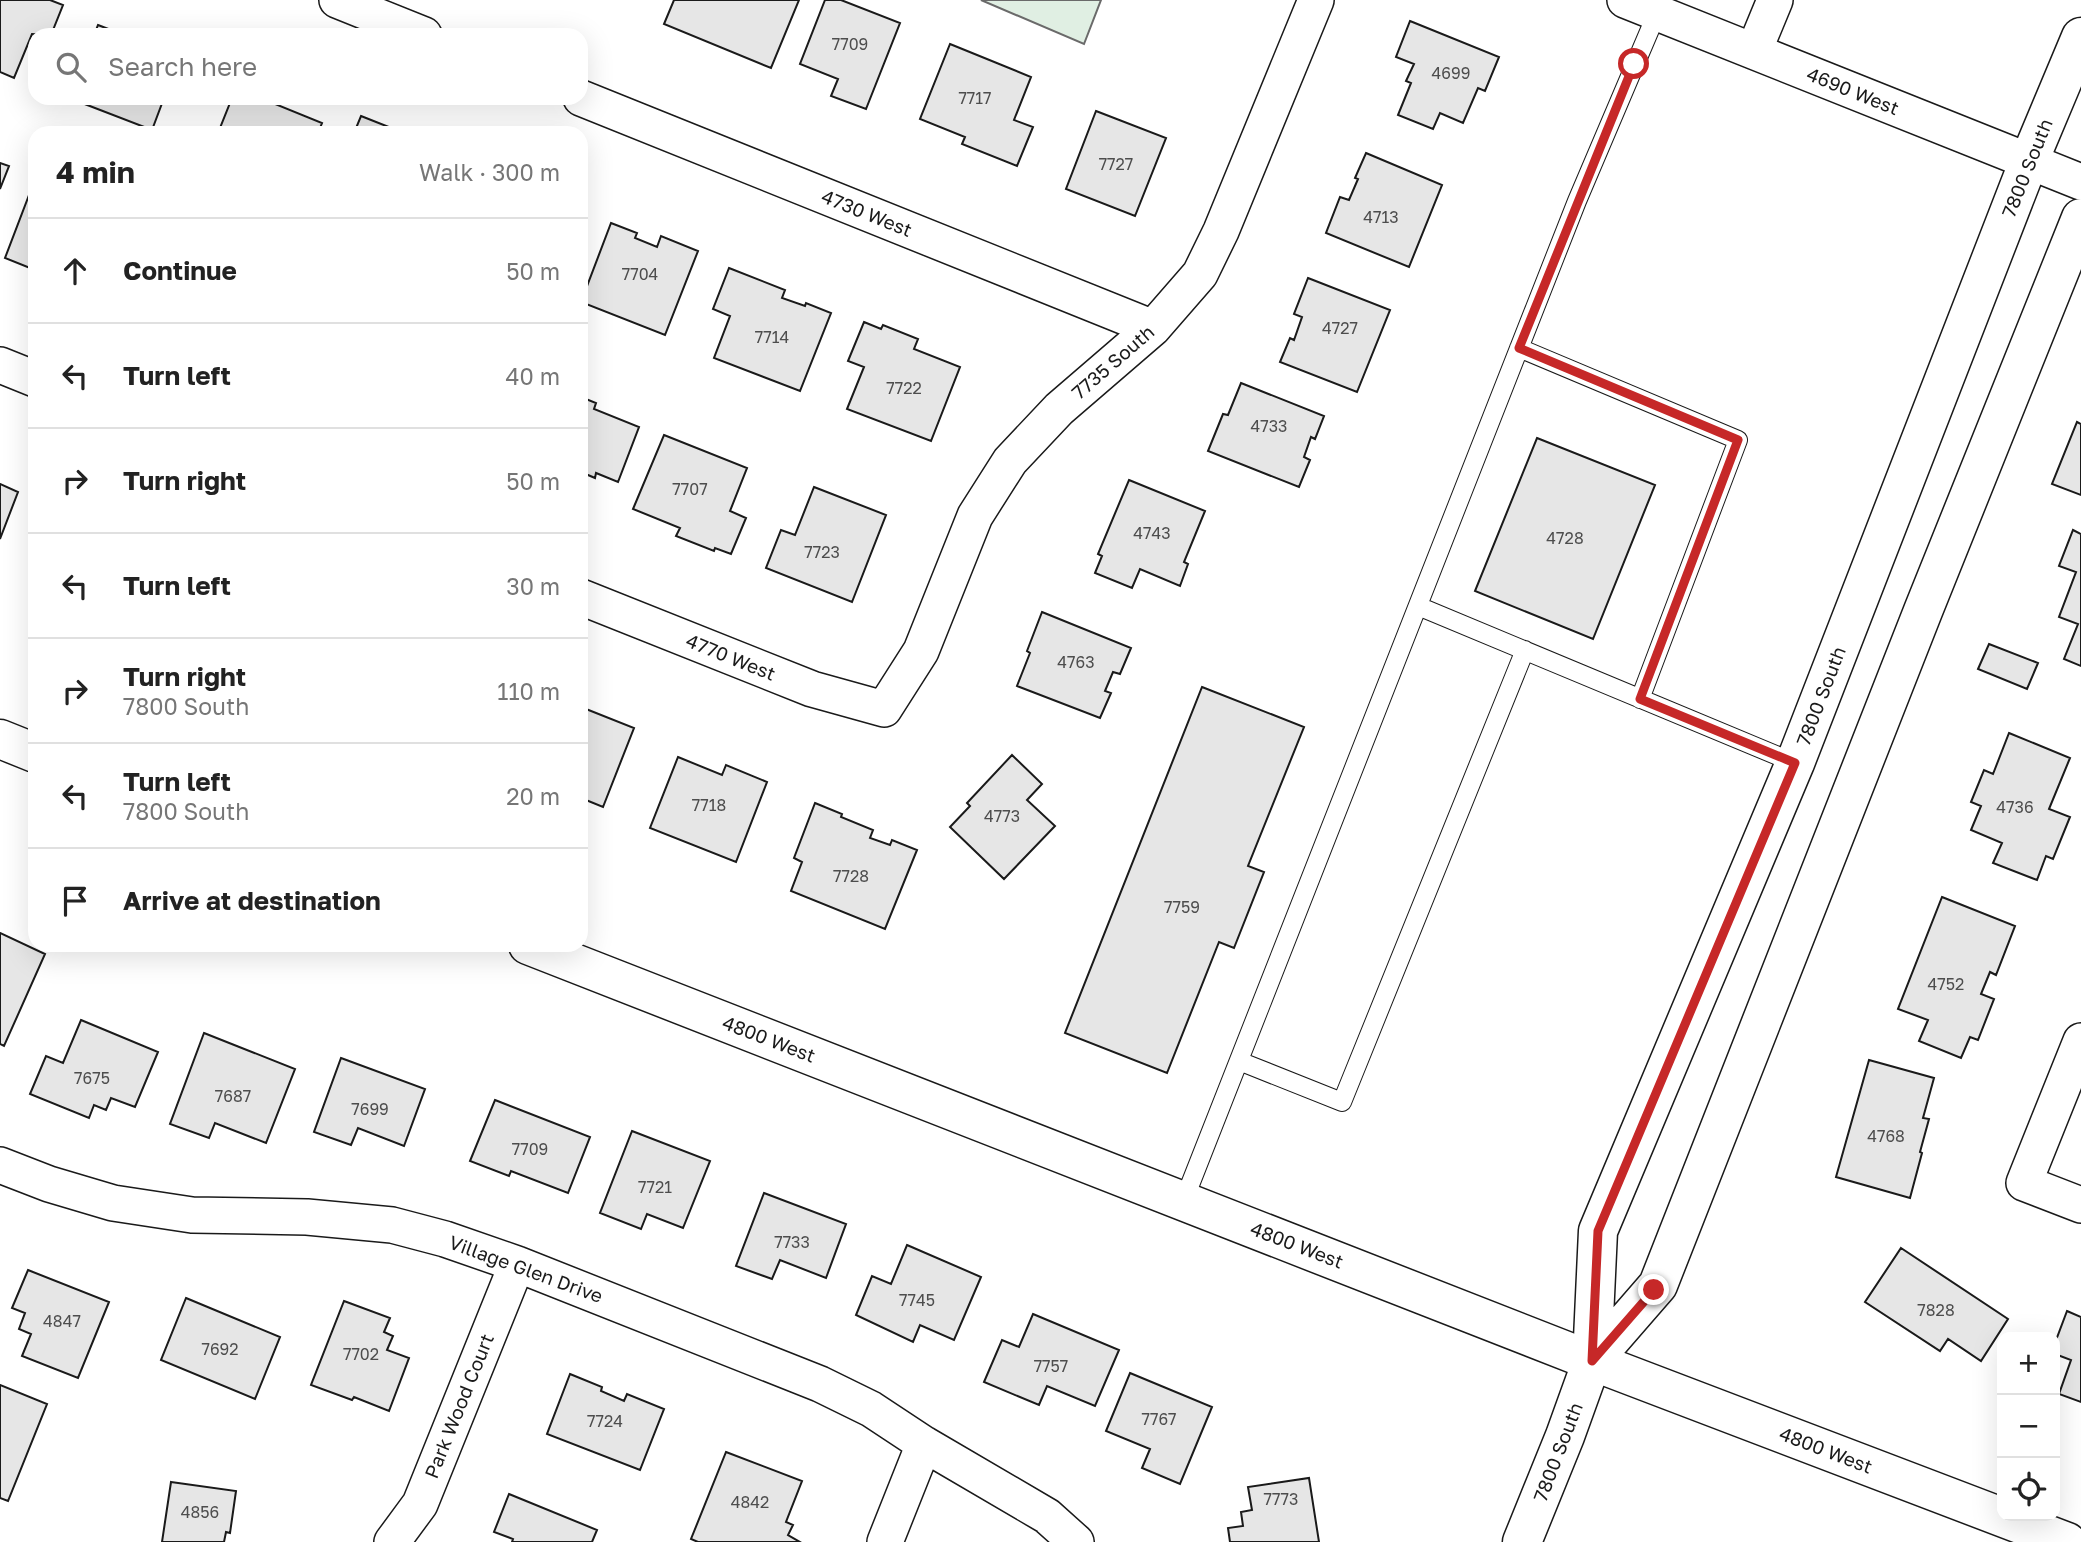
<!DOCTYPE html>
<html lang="en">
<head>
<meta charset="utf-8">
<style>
  :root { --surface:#fff; --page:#f2f2f2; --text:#222; --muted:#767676; --line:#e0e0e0 }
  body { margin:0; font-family:"Golos Text",sans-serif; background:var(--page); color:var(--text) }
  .controls { position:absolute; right:21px; bottom:21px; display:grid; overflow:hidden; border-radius:14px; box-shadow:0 7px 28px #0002 }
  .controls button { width:63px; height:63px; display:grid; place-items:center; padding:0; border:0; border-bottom:2px solid var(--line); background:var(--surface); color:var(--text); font:35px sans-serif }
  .stop { position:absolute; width:21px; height:21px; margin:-16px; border:5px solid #c62828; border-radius:50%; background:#fff }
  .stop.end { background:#c62828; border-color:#fff; box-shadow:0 2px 7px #0008 }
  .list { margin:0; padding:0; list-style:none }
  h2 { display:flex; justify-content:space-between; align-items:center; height:91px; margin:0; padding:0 28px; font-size:30px }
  h2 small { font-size:23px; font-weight:400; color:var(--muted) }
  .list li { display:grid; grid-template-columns:46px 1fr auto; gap:21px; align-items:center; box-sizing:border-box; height:105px; padding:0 28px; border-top:2px solid var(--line) }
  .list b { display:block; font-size:26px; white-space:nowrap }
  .list p { margin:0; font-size:23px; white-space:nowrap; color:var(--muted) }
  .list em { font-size:23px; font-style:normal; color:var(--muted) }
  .icon { flex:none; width:38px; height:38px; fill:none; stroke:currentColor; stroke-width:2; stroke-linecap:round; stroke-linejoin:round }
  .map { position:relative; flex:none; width:2081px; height:1542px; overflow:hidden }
  .search { position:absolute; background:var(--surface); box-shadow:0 7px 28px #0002; left:28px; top:28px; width:560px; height:77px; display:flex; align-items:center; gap:18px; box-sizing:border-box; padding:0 24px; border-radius:21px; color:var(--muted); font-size:26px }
  .panel { position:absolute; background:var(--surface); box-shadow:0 7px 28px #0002; left:28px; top:126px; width:560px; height:826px; border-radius:21px }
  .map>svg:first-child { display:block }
</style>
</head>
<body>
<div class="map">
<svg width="2081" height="1542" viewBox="0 0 2081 1542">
  <rect width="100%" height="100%" fill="#fff"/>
  <path fill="#e0efe3" stroke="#6a6a6a" stroke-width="2" d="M 981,0 L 1101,0 L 1084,44 Z"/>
  <path fill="#e6e6e6" stroke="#1a1a1a" stroke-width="2" d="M 0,0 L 50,0 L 63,5 L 51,35 L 32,34 L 14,78 L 0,72 Z
    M 674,0 L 799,0 L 771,68 L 664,24 Z
    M 825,0 L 841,0 L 900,23 L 866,109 L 831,96 L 838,79 L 800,64 Z
    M 1410,21 L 1499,57 L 1485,91 L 1478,88 L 1463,123 L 1440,113 L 1433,129 L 1398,115 L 1411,83 L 1406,81 L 1414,64 L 1396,57 Z
    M 98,25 L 124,35 L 94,35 Z
    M 950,44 L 1031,77 L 1014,120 L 1033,127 L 1017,166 L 962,144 L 965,137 L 920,119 Z
    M 69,98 L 164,98 L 152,130 Z
    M 232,98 L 271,98 L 270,102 L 322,123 L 318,133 L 218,133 Z
    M 1096,111 L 1166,138 L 1135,216 L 1066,189 Z
    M 361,116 L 399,131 L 398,133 L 354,133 Z
    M 1366,153 L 1442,185 L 1409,267 L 1326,233 L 1340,197 L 1349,200 L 1358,179 L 1355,178 Z
    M 0,163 L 9,166 L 0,189 Z
    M 34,182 L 35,182 L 35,270 L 5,258 Z
    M 611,223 L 637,233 L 635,238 L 657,247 L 661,236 L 698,251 L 665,335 L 581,302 Z
    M 729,268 L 785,290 L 782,298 L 805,306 L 806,303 L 831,313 L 800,391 L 714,358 L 730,316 L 713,309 Z
    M 1308,278 L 1390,310 L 1357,392 L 1280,362 L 1290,338 L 1294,340 L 1302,317 L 1294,314 Z
    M 864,322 L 881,329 L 883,325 L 918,339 L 914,349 L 960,367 L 931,441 L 847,409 L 864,367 L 848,361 Z
    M 1241,383 L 1324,416 L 1315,439 L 1311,437 L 1304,457 L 1310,460 L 1299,487 L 1208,451 L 1223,414 L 1228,415 Z
    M 581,397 L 596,403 L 594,409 L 639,427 L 618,482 L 596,473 L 595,478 L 581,472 Z
    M 2077,422 L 2081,424 L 2081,495 L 2052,484 Z
    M 664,435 L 747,468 L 730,511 L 746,518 L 731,554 L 715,548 L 714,551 L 676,536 L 680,528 L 633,509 Z
    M 1537,438 L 1655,485 L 1593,639 L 1475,591 Z
    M 1129,480 L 1205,511 L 1184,562 L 1188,564 L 1180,586 L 1140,569 L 1132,588 L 1095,573 L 1102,556 L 1098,554 Z
    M 0,484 L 18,492 L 0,539 Z
    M 814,487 L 886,515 L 852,602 L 766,568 L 781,530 L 795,535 Z
    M 2073,530 L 2081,534 L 2081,666 L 2064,659 L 2078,624 L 2059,617 L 2076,572 L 2059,566 Z
    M 1042,612 L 1131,648 L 1120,674 L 1113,672 L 1105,691 L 1111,693 L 1100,718 L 1017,686 L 1030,653 L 1027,651 Z
    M 1989,644 L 2038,663 L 2027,689 L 1978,669 Z
    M 1202,687 L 1304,727 L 1248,866 L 1264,872 L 1234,948 L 1219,942 L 1167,1073 L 1065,1033 Z
    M 581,707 L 634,728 L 603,807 L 581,798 Z
    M 2009,733 L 2070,758 L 2049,809 L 2070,817 L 2053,859 L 2046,856 L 2037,880 L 1993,863 L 2002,843 L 1971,830 L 1981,806 L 1971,802 L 1984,770 L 1993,774 Z
    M 1012,755 L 1042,784 L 1027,800 L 1055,826 L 1004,879 L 950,827 L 970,806 L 967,803 Z
    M 678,757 L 722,775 L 726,765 L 767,782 L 736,862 L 650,828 Z
    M 815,803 L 842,814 L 841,817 L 873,830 L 870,838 L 890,845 L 892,840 L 917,850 L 885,929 L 791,891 L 802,862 L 794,858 Z
    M 1942,897 L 2015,926 L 1996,975 L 1990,972 L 1981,994 L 1994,999 L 1978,1040 L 1970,1037 L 1961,1058 L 1919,1041 L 1928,1020 L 1898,1009 Z
    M 0,933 L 45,954 L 4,1046 L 0,1044 Z
    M 81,1020 L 158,1052 L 135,1107 L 111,1098 L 106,1110 L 94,1105 L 89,1118 L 30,1094 L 46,1056 L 63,1063 Z
    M 204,1033 L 295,1069 L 266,1143 L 215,1123 L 209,1138 L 170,1124 Z
    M 341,1058 L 425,1089 L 404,1146 L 358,1128 L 351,1145 L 314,1132 Z
    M 1869,1060 L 1934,1078 L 1923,1118 L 1929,1119 L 1920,1152 L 1922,1153 L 1910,1198 L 1836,1177 Z
    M 495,1100 L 590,1137 L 568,1193 L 511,1171 L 509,1176 L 470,1161 Z
    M 632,1131 L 710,1161 L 683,1228 L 647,1214 L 641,1229 L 600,1213 Z
    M 764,1193 L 846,1224 L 826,1278 L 780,1260 L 772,1279 L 736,1266 Z
    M 907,1245 L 981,1277 L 954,1340 L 920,1325 L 913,1342 L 856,1315 L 872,1276 L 891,1284 Z
    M 1901,1248 L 2008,1319 L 1981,1361 L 1948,1339 L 1940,1351 L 1865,1302 Z
    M 28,1270 L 109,1302 L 78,1378 L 22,1356 L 31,1334 L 19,1329 L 25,1313 L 12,1308 Z
    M 186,1298 L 280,1337 L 255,1399 L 161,1360 Z
    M 344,1301 L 390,1318 L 384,1332 L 393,1336 L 387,1350 L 409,1358 L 389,1411 L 354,1397 L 352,1400 L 311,1385 Z
    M 2067,1311 L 2081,1317 L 2081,1402 L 2059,1394 L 2071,1360 L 2055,1354 L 2055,1343 Z
    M 1033,1314 L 1119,1350 L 1095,1406 L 1047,1386 L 1039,1405 L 984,1382 L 1002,1340 L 1019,1347 Z
    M 1130,1373 L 1212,1407 L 1180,1484 L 1142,1468 L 1150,1449 L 1106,1431 Z
    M 570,1374 L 602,1387 L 601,1391 L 624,1401 L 627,1394 L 664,1409 L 640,1470 L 547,1434 Z
    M 0,1385 L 47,1404 L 8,1501 L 0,1498 Z
    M 726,1452 L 802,1481 L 786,1522 L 793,1525 L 788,1535 L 800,1542 L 698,1542 L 691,1539 Z
    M 1309,1478 L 1319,1542 L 1230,1542 L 1228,1528 L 1243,1526 L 1241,1512 L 1252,1510 L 1248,1487 Z
    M 171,1482 L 236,1491 L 230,1533 L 226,1532 L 224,1542 L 162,1542 Z
    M 509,1494 L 597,1530 L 592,1542 L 512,1542 L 513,1539 L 494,1532 Z"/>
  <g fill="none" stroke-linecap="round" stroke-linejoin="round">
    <defs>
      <path id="lane" d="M 1519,348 L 1738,440 L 1640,699
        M 1418,606 L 1795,763
        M 1239,1061 L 1342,1102 L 1525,650
        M 1184,1200 L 1577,201 L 1657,13"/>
      <path id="street" d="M 337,0 L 424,35
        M 1625,0 L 2081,182
        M 1754,51 L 1775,0
        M 581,98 L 1153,328
        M 0,365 L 35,379
        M 581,597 L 812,689 L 884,709 L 921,651 L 975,516 L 1010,461 L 1059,409 L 1153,328 L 1200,274 L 1221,231 L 1316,0
        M 2081,1041 L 2024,1183 L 2081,1205
        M 0,1165 L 49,1184 L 113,1203 L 192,1215 L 307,1217 L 392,1225 L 445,1239 L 517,1264 L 820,1384 L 871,1409 L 924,1444 L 1047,1516 L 1076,1542
        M 392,1542 L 420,1504 L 517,1264
        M 885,1542 L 924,1444"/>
      <path id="secondary" d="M 0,739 L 35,753
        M 528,945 L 1592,1361 L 2067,1542"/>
      <path id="primary" d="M 1592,1361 L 1658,1285 L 1923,611 L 2081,218
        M 1522,1542 L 1565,1436 L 1592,1361 L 1598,1231 L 1795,763 L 2029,161 L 2081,37"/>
    </defs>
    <use href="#lane" stroke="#1a1a1a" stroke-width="20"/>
    <use href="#street" stroke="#1a1a1a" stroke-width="38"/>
    <use href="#secondary" stroke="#1a1a1a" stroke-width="41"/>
    <use href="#primary" stroke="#1a1a1a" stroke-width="41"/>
    <use href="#lane" stroke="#fff" stroke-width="18"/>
    <use href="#street" stroke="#fff" stroke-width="35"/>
    <use href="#secondary" stroke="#fff" stroke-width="38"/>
    <use href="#primary" stroke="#fff" stroke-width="38"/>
  </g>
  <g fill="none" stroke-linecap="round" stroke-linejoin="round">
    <path stroke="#c62828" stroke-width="9" d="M 1634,64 L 1519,348 L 1738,440 L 1640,699 L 1795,763 L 1598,1231 L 1592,1361 L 1654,1290"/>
  </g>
  <g text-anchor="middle" stroke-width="5" stroke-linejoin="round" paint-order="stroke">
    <g font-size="16" fill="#4d4d4d">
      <text x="850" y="50">7709</text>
      <text x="1451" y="79">4699</text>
      <text x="975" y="104">7717</text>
      <text x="1116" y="170">7727</text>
      <text x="1381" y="223">4713</text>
      <text x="640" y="280">7704</text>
      <text x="1340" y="334">4727</text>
      <text x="772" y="343">7714</text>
      <text x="904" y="394">7722</text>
      <text x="1269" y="432">4733</text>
      <text x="690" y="495">7707</text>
      <text x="1152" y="539">4743</text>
      <text x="1565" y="544">4728</text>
      <text x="822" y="558">7723</text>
      <text x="1076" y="668">4763</text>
      <text x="709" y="811">7718</text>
      <text x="2015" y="813">4736</text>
      <text x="1002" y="822">4773</text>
      <text x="851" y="882">7728</text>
      <text x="1182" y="913">7759</text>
      <text x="1946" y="990">4752</text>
      <text x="92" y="1084">7675</text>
      <text x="233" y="1102">7687</text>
      <text x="370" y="1115">7699</text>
      <text x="1886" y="1142">4768</text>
      <text x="530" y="1155">7709</text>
      <text x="655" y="1193">7721</text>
      <text x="792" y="1248">7733</text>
      <text x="917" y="1306">7745</text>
      <text x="1936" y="1316">7828</text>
      <text x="62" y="1327">4847</text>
      <text x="220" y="1355">7692</text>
      <text x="361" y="1360">7702</text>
      <text x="1051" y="1372">7757</text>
      <text x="1159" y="1425">7767</text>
      <text x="605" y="1427">7724</text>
      <text x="1281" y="1505">7773</text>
      <text x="750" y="1508">4842</text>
      <text x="200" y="1518">4856</text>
    </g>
    <g font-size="19" fill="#1a1a1a" stroke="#fff">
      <text transform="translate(1853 91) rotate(22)" y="7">4690 West</text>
      <text transform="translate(2027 168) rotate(-68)" y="7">7800 South</text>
      <text transform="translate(867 213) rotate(22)" y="7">4730 West</text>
      <text transform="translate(1113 362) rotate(-41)" y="7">7735 South</text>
      <text transform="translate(731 657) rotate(22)" y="7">4770 West</text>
      <text transform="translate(1821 696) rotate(-69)" y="7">7800 South</text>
      <text transform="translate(769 1039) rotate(21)" y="7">4800 West</text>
      <text transform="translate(1297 1245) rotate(21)" y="7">4800 West</text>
      <text transform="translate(526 1269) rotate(20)" y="7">Village Glen Drive</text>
      <text transform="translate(459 1406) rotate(-68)" y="7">Park Wood Court</text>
      <text transform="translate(1826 1450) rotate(21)" y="7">4800 West</text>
      <text transform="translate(1558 1452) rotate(-69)" y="7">7800 South</text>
    </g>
  </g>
</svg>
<div class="controls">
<button>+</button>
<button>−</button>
<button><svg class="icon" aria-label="locate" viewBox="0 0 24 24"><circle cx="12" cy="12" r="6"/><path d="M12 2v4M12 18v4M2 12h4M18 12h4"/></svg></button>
</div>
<div class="stop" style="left:1634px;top:64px"></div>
<div class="stop end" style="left:1654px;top:1290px"></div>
<div class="search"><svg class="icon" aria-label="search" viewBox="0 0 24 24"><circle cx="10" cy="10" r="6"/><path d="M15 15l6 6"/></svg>Search here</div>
<section class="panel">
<h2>4 min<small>Walk · 300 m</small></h2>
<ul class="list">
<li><svg class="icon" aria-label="ahead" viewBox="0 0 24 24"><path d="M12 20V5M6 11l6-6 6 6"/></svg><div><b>Continue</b></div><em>50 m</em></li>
<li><svg class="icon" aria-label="left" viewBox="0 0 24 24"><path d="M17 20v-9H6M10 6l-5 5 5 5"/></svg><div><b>Turn left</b></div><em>40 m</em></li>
<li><svg class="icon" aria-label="right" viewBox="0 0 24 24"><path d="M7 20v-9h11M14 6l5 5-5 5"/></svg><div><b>Turn right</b></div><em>50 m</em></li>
<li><svg class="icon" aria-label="left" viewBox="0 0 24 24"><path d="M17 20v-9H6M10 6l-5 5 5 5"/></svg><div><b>Turn left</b></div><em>30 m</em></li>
<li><svg class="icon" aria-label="right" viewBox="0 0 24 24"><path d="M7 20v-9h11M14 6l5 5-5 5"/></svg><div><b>Turn right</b><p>7800 South</p></div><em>110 m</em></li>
<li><svg class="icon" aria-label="left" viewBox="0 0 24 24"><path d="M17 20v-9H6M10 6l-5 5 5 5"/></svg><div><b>Turn left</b><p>7800 South</p></div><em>20 m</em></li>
<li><svg class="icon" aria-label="arrive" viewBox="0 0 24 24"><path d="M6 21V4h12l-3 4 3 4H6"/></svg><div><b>Arrive at destination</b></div></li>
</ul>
</section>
</div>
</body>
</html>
